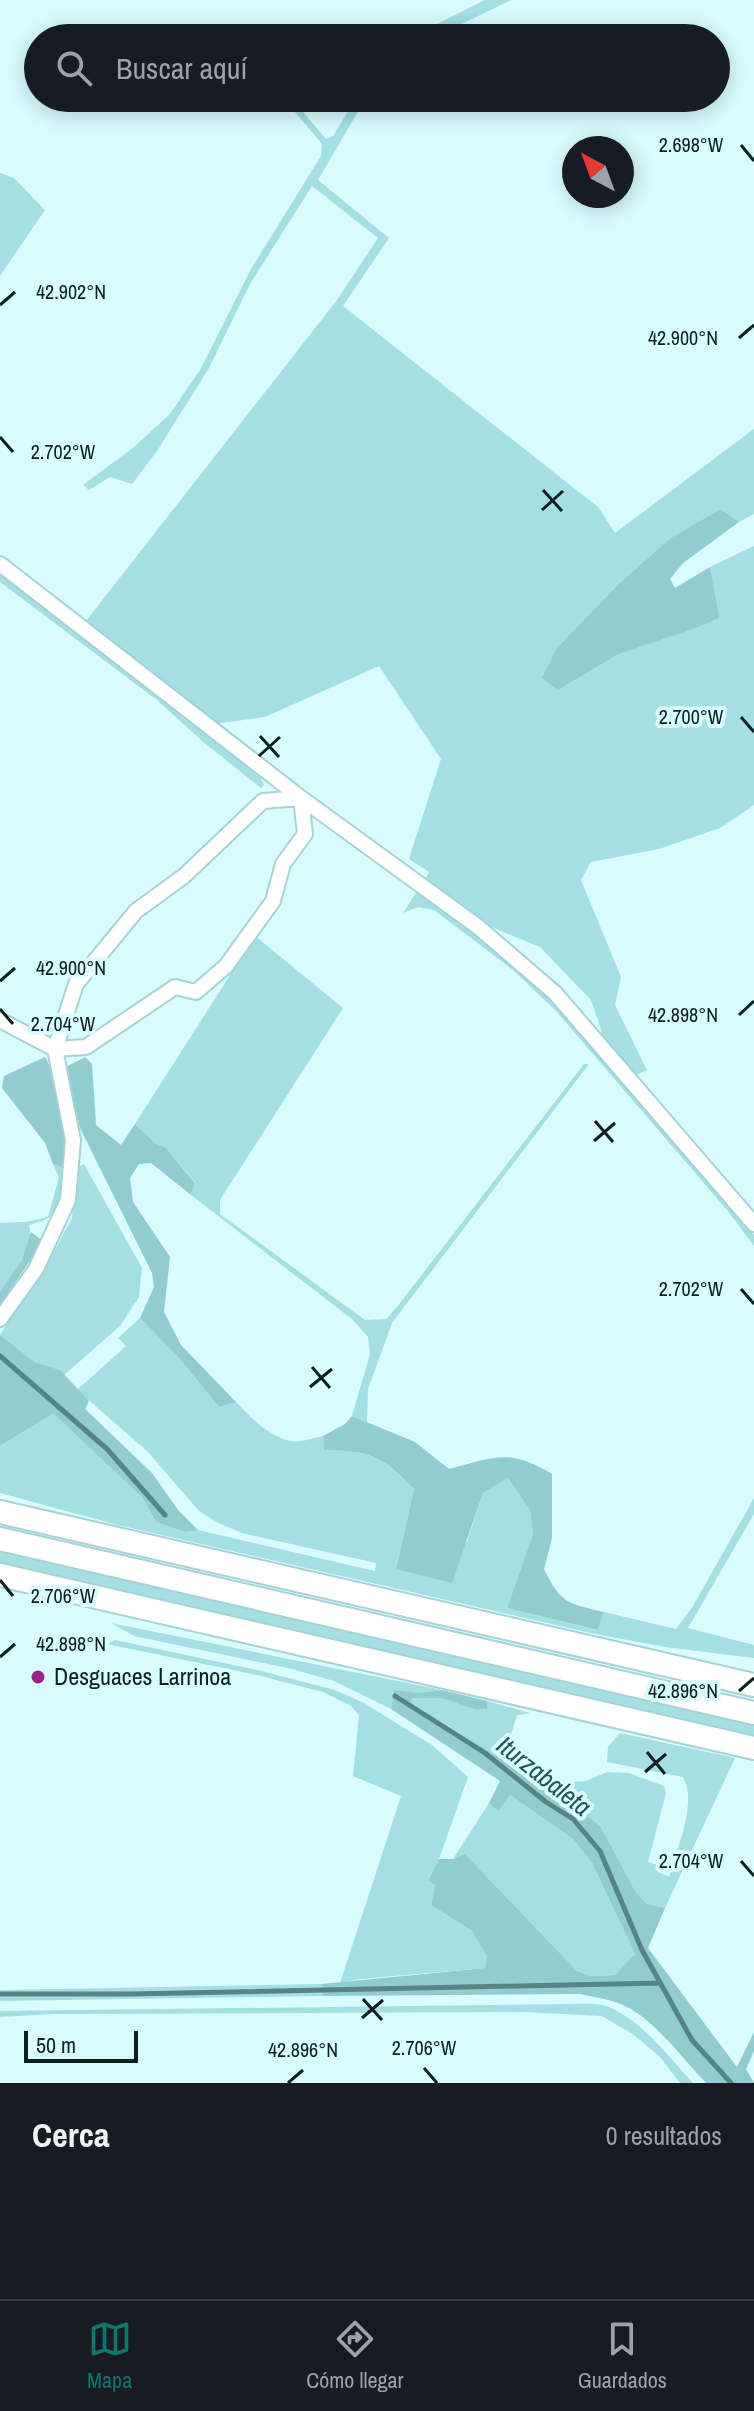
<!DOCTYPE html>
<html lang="es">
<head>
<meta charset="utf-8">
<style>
  :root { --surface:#171b24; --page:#242831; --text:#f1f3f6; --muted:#9ea1a6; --line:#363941; --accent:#0f766e }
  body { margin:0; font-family:"Archivo Narrow",sans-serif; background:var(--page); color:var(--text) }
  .compass { position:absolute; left:562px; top:136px; width:72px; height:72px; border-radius:50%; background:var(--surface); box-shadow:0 4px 20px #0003; rotate:319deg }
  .scale { position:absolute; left:24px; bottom:20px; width:114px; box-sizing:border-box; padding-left:8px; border:4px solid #0d1e1f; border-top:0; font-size:22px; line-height:28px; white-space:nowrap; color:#0d1e1f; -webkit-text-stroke:6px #d9fcff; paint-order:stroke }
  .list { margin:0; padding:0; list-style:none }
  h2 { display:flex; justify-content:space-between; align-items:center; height:104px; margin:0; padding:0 32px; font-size:34px }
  h2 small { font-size:26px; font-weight:400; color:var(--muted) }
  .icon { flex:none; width:44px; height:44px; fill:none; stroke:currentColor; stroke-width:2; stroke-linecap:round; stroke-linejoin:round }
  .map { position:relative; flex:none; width:754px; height:2083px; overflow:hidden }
  .search { position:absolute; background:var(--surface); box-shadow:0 4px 20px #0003; left:24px; right:24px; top:24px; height:88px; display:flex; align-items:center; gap:20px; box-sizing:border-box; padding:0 28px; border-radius:44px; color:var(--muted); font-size:30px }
  .sheet { height:216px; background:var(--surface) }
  nav { display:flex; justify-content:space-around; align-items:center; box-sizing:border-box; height:112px; border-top:2px solid var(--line); background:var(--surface); font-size:22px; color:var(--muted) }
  nav a { display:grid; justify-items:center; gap:4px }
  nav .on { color:var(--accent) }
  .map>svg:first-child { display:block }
</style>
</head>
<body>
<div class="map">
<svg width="754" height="2083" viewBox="0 0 754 2083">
  <rect width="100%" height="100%" fill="#d9fcff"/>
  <path fill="#a3dfe3" d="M 485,0 L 511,0 L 433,38 L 409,38 Z
    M 283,98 L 291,98 L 326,139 L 333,136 L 356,98 L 366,98 L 318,180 L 389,238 L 343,306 L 598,507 L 615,533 L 754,429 L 754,514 L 739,522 L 721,509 L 558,690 L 619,654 L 694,629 L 718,618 L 710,567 L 754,546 L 754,805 L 720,828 L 659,849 L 591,862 L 581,880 L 621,977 L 615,1005 L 647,1070 L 634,1076 L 605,1041 L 591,1000 L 540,947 L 484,924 L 424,881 L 429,872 L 409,859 L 441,759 L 379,666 L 265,717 L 213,724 L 86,621 L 337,300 L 378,238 L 312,186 L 250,284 L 209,368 L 157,451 L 132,484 L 110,477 L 89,490 L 83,485 L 134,447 L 170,414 L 200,370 L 251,269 L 321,156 L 322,144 Z
    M 0,173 L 14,178 L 45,210 L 0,276 Z
    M 0,572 L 260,776 L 264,785 L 261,788 L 202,741 L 157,700 L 0,582 Z
    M 417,891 L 515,963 L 559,1007 L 754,1235 L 754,1246 L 727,1210 L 556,1011 L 513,970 L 434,910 L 418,907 L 403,913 Z
    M 255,936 L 343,1008 L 220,1200 L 220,1214 L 365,1320 L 386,1319 L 397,1307 L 584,1064 L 589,1064 L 392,1323 L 368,1389 L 367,1422 L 352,1416 L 370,1354 L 368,1337 L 353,1320 L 191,1195 L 195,1182 L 165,1147 L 155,1143 L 135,1124 Z
    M 53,1164 L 65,1168 C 59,1204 68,1215 29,1225 C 36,1248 12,1274 0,1292 L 0,1223 L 25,1222 L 48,1217 L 59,1177 Z
    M 84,1164 L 142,1268 L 139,1297 L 120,1326 L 64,1375 L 60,1370 L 35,1362 L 0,1335 L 55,1250 L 72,1218 L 76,1168 Z
    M 140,1318 L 179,1358 L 219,1407 L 236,1402 C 250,1417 269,1436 290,1441 C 300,1443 313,1438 323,1436 L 324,1450 C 371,1451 381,1456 414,1489 L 396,1569 L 467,1542 L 483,1493 L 508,1478 L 530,1510 L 533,1534 L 507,1608 L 596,1630 L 604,1612 L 676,1629 L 693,1606 L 754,1498 L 754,1514 L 688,1628 L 754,1645 L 754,1658 L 665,1647 L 595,1634 L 118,1525 L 0,1493 L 0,1446 L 53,1412 L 142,1497 L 156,1522 L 185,1532 L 198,1530 L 375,1571 L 376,1563 L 242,1533 L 216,1522 L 199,1511 L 148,1452 L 77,1390 L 126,1346 L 118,1338 Z
    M 0,1549 L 754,1725 L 754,1738 L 0,1564 Z
    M 111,1623 L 442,1690 L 419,1693 L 394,1691 L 391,1709 L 334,1681 L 292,1669 L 134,1636 Z
    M 115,1640 L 257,1670 L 335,1690 L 364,1703 L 432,1745 L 468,1777 L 439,1859 L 428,1879 L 435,1885 L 431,1905 L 472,1931 L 488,1956 L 485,1968 L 360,1979 L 340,1983 L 401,1796 L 353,1776 L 359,1715 L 351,1706 L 323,1692 L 257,1675 L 107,1644 Z
    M 412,1697 L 441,1698 L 476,1710 L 487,1709 L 487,1701 L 530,1713 L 517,1715 L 503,1760 L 410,1703 Z
    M 620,1733 L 735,1758 L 665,1908 L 647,1904 L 635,1891 L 601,1827 L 565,1795 L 567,1782 L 586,1781 L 607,1772 L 629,1773 L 664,1786 L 666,1793 L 648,1862 L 658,1865 L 658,1872 L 669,1877 C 676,1851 698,1802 683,1777 L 607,1762 L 608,1747 Z
    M 510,1795 L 573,1839 L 592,1863 L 635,1954 L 615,1975 L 590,1976 L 577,1971 L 465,1854 L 453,1859 L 489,1803 L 498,1810 Z
    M 322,1984 L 323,1996 L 0,2001 L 0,1990 Z
    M 573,2004 C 584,2004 596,2003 606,2006 C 642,2020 667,2055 693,2083 L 680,2083 L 660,2057 L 634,2035 L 602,2016 L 523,2012 L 54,2014 L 0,2017 L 0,2011 Z"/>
  <path fill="#90ccd0" d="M 721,509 L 739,522 L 683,563 L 670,579 L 675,588 L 710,567 L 719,618 L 694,629 L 619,654 L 558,690 L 542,678 L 557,648 L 620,583 L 671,538 Z
    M 45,1057 C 64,1090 65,1130 65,1168 L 53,1164 L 45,1143 L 2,1088 L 4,1076 Z
    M 85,1057 L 92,1064 L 96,1125 L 121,1145 L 135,1124 L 155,1143 L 165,1147 L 195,1183 L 191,1195 L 151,1163 L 139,1164 L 130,1178 L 133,1202 L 170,1257 L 164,1312 L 181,1345 L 236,1402 L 219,1407 L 179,1358 L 140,1318 L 154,1287 L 152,1273 L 80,1128 L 66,1067 Z
    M 31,1232 L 43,1241 L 0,1305 L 0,1292 L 22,1260 Z
    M 0,1335 L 35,1362 L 60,1370 L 89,1401 L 85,1409 L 152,1473 L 178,1510 L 198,1530 L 185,1532 L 156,1522 L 142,1497 L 53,1413 L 0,1446 Z
    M 352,1416 L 415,1442 L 449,1469 C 496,1457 508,1448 552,1474 L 552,1538 L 544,1569 C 561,1604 567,1603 604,1612 L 597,1630 L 507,1608 L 533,1534 L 530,1510 L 508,1478 L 483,1493 L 452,1583 L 396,1569 L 414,1489 C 382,1456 371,1451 324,1450 L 323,1436 L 345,1424 Z
    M 394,1690 L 419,1693 L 442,1690 L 487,1701 L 487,1709 L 476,1710 L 441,1698 L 412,1698 L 410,1703 L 513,1766 L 534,1783 L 567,1782 L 565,1795 L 601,1827 L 635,1891 L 647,1904 L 665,1908 L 648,1948 L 737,2067 L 754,2032 L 754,2051 L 746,2069 L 754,2083 L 706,2083 C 683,2059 662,2029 634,2011 C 618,2000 598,1998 580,1994 L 323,1996 L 322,1984 L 485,1968 L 487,1956 L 472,1931 L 431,1905 L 435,1885 L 428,1880 L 439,1859 L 453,1859 L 465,1854 L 577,1971 L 590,1976 L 615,1975 L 635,1954 L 592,1863 L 573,1839 L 510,1795 L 498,1811 L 489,1803 L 500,1781 L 391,1709 Z"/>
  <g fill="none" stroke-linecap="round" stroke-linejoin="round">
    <path stroke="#568487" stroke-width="5" d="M 0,1356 L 107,1449 L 165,1515
      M 395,1696 L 485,1753 L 546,1802 L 573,1819 L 600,1851 L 642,1950 L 692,2040 L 731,2083
      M 0,1994 L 131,1994 L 660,1983"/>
    <defs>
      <path id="minor" d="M 0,564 L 301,798 L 477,926 L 555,993 L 754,1224
        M 0,1020 L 55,1049 L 86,1047 L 175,987 L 196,992 L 226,966 L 273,901 L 283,864 L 305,834 L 301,798
        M 0,1319 L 36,1269 L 68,1200 L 73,1140 L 55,1049 L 76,984 L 136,911 L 184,876 L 263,801 L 301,798"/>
      <path id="highway" d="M 0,1512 L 754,1685
        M 0,1539 L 754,1713
        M 0,1575 L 754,1748"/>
    </defs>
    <use href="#minor" stroke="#a7d2d5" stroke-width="18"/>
    <use href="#highway" stroke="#a7d2d5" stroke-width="26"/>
    <use href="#minor" stroke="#fff" stroke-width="14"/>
    <use href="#highway" stroke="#fff" stroke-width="22"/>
  </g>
  <path fill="none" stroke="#0d1e1f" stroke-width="3" d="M 741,145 L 754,161M 0,305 L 15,292M 739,338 L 754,325M 0,437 L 13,452M 543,490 L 562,511M 542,510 L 563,491M 741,717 L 754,732M 260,736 L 279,757M 259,756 L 280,737M 0,981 L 15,968M 0,1009 L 13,1024M 739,1015 L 754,1001M 595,1121 L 613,1142M 594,1141 L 615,1123M 741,1289 L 754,1304M 312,1367 L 330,1388M 310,1387 L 332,1369M 0,1580 L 13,1596M 0,1657 L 15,1644M 739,1691 L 754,1678M 647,1752 L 665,1774M 645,1772 L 666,1754M 741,1861 L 754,1876M 363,1999 L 382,2020M 362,2018 L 383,2000M 424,2068 L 437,2083M 288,2083 L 303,2070"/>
  <circle fill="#942585" stroke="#d9fcff" stroke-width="3" cx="38" cy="1677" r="8"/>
  <g text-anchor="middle" stroke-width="8" stroke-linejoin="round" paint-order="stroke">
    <g font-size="24" fill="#0d1e1f" stroke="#d9fcff" text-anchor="start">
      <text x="54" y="1685">Desguaces Larrinoa</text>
    </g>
    <g font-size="26" font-style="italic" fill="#215558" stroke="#d9fcff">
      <text transform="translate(544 1776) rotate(38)" y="9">Iturzabaleta</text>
    </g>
  </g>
  <g font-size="20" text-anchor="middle" fill="#0d1e1f" stroke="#d9fcff" stroke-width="8" stroke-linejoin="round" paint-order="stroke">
    <text x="691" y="152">2.698°W</text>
    <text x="71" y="299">42.902°N</text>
    <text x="683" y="345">42.900°N</text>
    <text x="63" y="459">2.702°W</text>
    <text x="691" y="724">2.700°W</text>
    <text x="71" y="975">42.900°N</text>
    <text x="683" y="1022">42.898°N</text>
    <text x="63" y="1031">2.704°W</text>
    <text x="691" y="1296">2.702°W</text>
    <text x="63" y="1603">2.706°W</text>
    <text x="71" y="1651">42.898°N</text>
    <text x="683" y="1698">42.896°N</text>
    <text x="691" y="1868">2.704°W</text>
    <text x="424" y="2055">2.706°W</text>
    <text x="303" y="2057">42.896°N</text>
  </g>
</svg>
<svg class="compass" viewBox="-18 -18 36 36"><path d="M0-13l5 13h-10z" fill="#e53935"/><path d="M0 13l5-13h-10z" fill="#9ea1a6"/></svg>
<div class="scale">50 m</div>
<div class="search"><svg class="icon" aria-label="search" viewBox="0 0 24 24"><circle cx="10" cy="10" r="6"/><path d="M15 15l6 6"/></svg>Buscar aquí</div>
</div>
<section class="sheet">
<h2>Cerca<small>0 resultados</small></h2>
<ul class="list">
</ul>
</section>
<nav>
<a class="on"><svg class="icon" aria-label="map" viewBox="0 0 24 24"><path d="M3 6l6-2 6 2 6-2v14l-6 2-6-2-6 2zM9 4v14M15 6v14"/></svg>Mapa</a>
<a><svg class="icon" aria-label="directions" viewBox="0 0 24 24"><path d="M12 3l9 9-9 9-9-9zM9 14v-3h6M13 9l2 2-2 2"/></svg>Cómo llegar</a>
<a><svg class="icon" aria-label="saved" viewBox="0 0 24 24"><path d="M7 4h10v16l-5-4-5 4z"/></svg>Guardados</a>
</nav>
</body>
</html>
